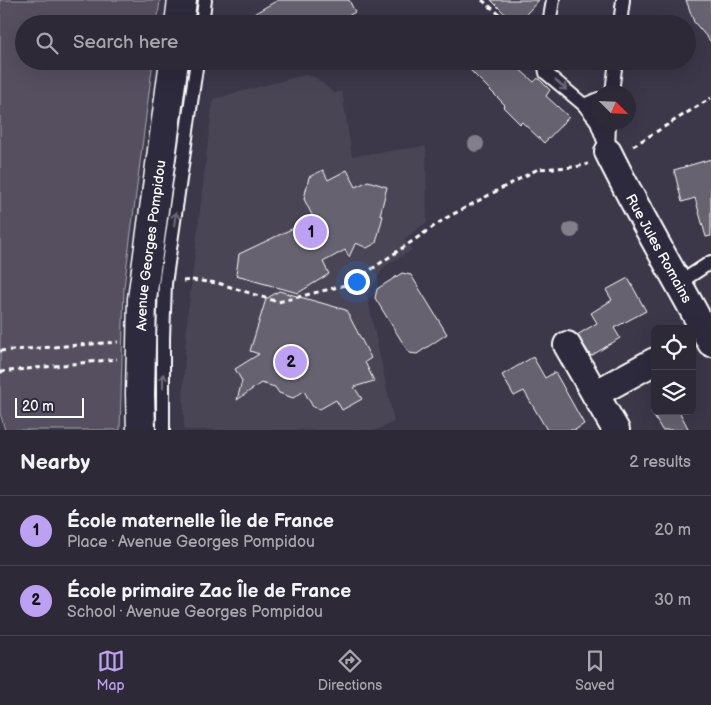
<!DOCTYPE html>
<html lang="en">
<head>
<meta charset="utf-8">
<style>
  :root { --surface:#2d2937; --page:#393542; --text:#f1f3f6; --muted:#a7a6ad; --line:#484552; --accent:#bca0f2 }
  body { margin:0; font-family:"Balsamiq Sans",sans-serif; background:var(--page); color:var(--text) }
  .controls { position:absolute; right:15px; bottom:15px; display:grid; overflow:hidden; border-radius:8px; box-shadow:0 5px 20px #0002 }
  .controls button { width:45px; height:45px; display:grid; place-items:center; padding:0; border:0; border-bottom:1px solid var(--line); background:var(--surface); color:var(--text); font:25px sans-serif }
  .compass { position:absolute; left:591px; top:85px; width:45px; height:45px; border-radius:50%; background:var(--surface); box-shadow:0 5px 20px #0002; rotate:114deg }
  .scale { position:absolute; left:15px; bottom:12px; width:69px; box-sizing:border-box; padding-left:5px; border:2px solid #fff; border-top:0; font-size:14px; line-height:18px; white-space:nowrap; color:#fff; -webkit-text-stroke:4px #2f2a3d; paint-order:stroke }
  .you { position:absolute; left:356px; top:281px; width:18px; height:18px; margin:-12px; border:4px solid #fff; border-radius:50%; background:#1a73e8; box-shadow:0 0 0 8px #1a73e833 }
  .badge { display:grid; place-items:center; width:32px; height:32px; border-radius:50%; background:var(--accent); color:#111; font-size:16px; font-weight:700 }
  .pin { position:absolute; translate:-50% -50%; border:2px solid #fff; box-shadow:0 1px 5px #0006 }
  .list { margin:0; padding:0; list-style:none }
  h2 { display:flex; justify-content:space-between; align-items:center; height:65px; margin:0; padding:0 20px; font-size:21px }
  h2 small { font-size:16px; font-weight:400; color:var(--muted) }
  .list li { display:grid; grid-template-columns:32px 1fr auto; gap:15px; align-items:center; box-sizing:border-box; height:70px; padding:0 20px; border-top:1px solid var(--line) }
  .list b { display:block; font-size:19px; white-space:nowrap }
  .list p { margin:0; font-size:16px; white-space:nowrap; color:var(--muted) }
  .list em { font-size:16px; font-style:normal; color:var(--muted) }
  .icon { flex:none; width:28px; height:28px; fill:none; stroke:currentColor; stroke-width:2; stroke-linecap:round; stroke-linejoin:round }
  .map { position:relative; flex:none; width:711px; height:430px; overflow:hidden }
  .search { position:absolute; background:var(--surface); box-shadow:0 5px 20px #0002; left:15px; right:15px; top:15px; height:55px; display:flex; align-items:center; gap:12px; box-sizing:border-box; padding:0 18px; border-radius:28px; color:var(--muted); font-size:19px }
  .sheet { height:205px; background:var(--surface) }
  nav { display:flex; justify-content:space-around; align-items:center; box-sizing:border-box; height:70px; border-top:1px solid var(--line); background:var(--surface); font-size:14px; color:var(--muted) }
  nav a { display:grid; justify-items:center; gap:2px }
  nav .on { color:var(--accent) }
  .map>svg:first-child { display:block }
</style>
</head>
<body>
<div class="map">
<svg width="711" height="430" viewBox="0 0 711 430">
  <rect width="100%" height="100%" fill="#3c3749"/>
  <filter id="ink" filterUnits="userSpaceOnUse"><feTurbulence type="fractalNoise" baseFrequency=".02" numOctaves="2"/><feDisplacementMap in="SourceGraphic" scale="10" xChannelSelector="R" yChannelSelector="G"/><feConvolveMatrix kernelMatrix="1 2 1 2 8 2 1 2 1" color-interpolation-filters="sRGB"/></filter>
  <g filter="url(#ink)">
    <path fill="#494455" d="M 304,75 L 315,77 L 334,93 L 342,91 L 352,156 L 426,146 L 427,222 L 404,239 L 412,250 L 385,266 L 367,295 L 394,422 L 377,430 L 184,430 L 183,390 L 187,320 L 213,99 Z"/>
    <path fill="#555060" stroke="#aaa8b0" d="M 0,0 L 160,0 L 157,24 L 24,24 L 24,61 L 153,61 L 124,287 L 120,430 L 5,430 L 0,413 Z"/>
    <path fill="#666270" stroke="#fff" d="M 278,0 L 349,0 L 355,12 L 345,18 L 349,24 L 236,24 Z
      M 491,0 L 539,0 L 517,24 L 515,24 Z
      M 686,0 L 711,0 L 711,42 L 694,22 Z
      M 461,61 L 510,61 L 534,82 L 538,78 L 550,90 L 546,96 L 569,117 L 544,143 L 522,122 L 520,124 L 503,107 L 505,105 Z
      M 711,159 L 711,236 L 706,237 L 695,198 L 682,202 L 674,170 Z
      M 323,170 L 328,180 L 347,170 L 356,187 L 368,181 L 387,187 L 380,215 L 383,216 L 376,243 L 367,248 L 356,243 L 355,244 L 349,257 L 345,250 L 323,262 L 329,274 L 298,293 L 251,280 L 251,279 L 236,275 L 239,254 L 300,225 L 320,231 L 304,199 L 309,177 Z
      M 402,273 L 411,275 L 447,334 L 417,354 L 409,353 L 375,298 L 377,289 Z
      M 628,278 L 646,311 L 614,328 L 620,338 L 591,356 L 577,335 L 597,323 L 591,313 L 612,300 L 606,290 Z
      M 279,291 L 346,310 L 371,358 L 365,362 L 374,381 L 354,387 L 362,399 L 342,410 L 336,400 L 320,409 L 313,407 L 304,391 L 293,398 L 279,393 L 275,387 L 261,383 L 237,400 L 242,381 L 235,369 L 259,354 L 250,351 L 266,299 Z
      M 533,357 L 545,378 L 555,372 L 584,424 L 575,430 L 547,430 L 524,391 L 514,396 L 502,375 Z
      M 651,411 L 679,411 L 689,430 L 662,430 Z"/>
    <g fill="none" stroke-linecap="round" stroke-linejoin="round">
      <defs>
        <path id="lane" d="M 202,24 L 205,0
          M 549,24 L 553,0
          M 620,24 L 623,0
          M 544,61 L 546,73 L 584,105 L 596,120 L 608,152 L 609,122
          M 612,92 L 616,61
          M 584,105 L 598,99
          M 679,283 L 711,262
          M 163,430 L 163,338 L 165,284 L 197,61"/>
        <g id="street">
          <path id="s1" d="M 608,152 C 640,217 677,279 711,343"/>
          <path d="M 567,345 L 595,394"/>
          <path d="M 616,430 L 595,394 L 655,361"/>
        </g>
        <g id="secondary">
          <path d="M 179,24 L 182,0"/>
          <path id="s2" d="M 141,430 L 140,394 L 142,299 L 174,61"/>
        </g>
      </defs>
      <use href="#lane" stroke="#fff" stroke-width="16"/>
      <use href="#street" stroke="#fff" stroke-width="30"/>
      <use href="#secondary" stroke="#fff" stroke-width="31"/>
      <path stroke="#fff" stroke-width="3" stroke-dasharray="5 4" stroke-linecap="butt" d="M 482,0 L 511,24
        M 633,146 L 711,98
        M 183,281 L 191,280 L 218,283 L 278,302 L 350,284 L 446,218 L 538,169 L 575,167 L 588,164
        M 0,351 L 118,342
        M 0,372 L 117,359"/>
      <use href="#lane" stroke="#2f2a3d" stroke-width="12"/>
      <use href="#street" stroke="#2f2a3d" stroke-width="26"/>
      <use href="#secondary" stroke="#2f2a3d" stroke-width="28"/>
    </g>
    <g fill="#827e8a">
      <circle cx="476" cy="144" r="8"/>
      <circle cx="571" cy="230" r="8"/>
    </g>
    <defs><path id="oneway-shaft" d="M-6 0H5M1.5-3L5.5 0L1.5 3" fill="none" stroke-width="1.6" stroke-linecap="round" stroke-linejoin="round" transform="scale(1.25)"/></defs>
    <g stroke="#6d6a77">
      <use href="#oneway-shaft" transform="translate(561 85) rotate(41)"/>
      <use href="#oneway-shaft" transform="translate(175 219) rotate(-82)"/>
      <use href="#oneway-shaft" transform="translate(163 381) rotate(-90)"/>
    </g>
  </g>
  <g text-anchor="middle" stroke-width="4" stroke-linejoin="round" paint-order="stroke">
    <g font-size="14" fill="#fff" stroke="#2f2a3d">
      <text dy="5" stroke="none"><textPath href="#s2" startOffset="185">Avenue Georges Pompidou</textPath></text>
      <text dy="5" stroke="none"><textPath href="#s1" startOffset="109">Rue Jules Romains</textPath></text>
    </g>
  </g>
</svg>
<div class="controls">
<button><svg class="icon" aria-label="locate" viewBox="0 0 24 24"><circle cx="12" cy="12" r="6"/><path d="M12 2v4M12 18v4M2 12h4M18 12h4"/></svg></button>
<button><svg class="icon" aria-label="layers" viewBox="0 0 24 24"><path d="M12 4l9 5-9 5-9-5zM3 14l9 5 9-5"/></svg></button>
</div>
<svg class="compass" viewBox="-18 -18 36 36"><path d="M0-13l5 13h-10z" fill="#e53935"/><path d="M0 13l5-13h-10z" fill="#a7a6ad"/></svg>
<div class="scale">20 m</div>
<div class="you"></div>
<div class="pin badge" style="left:311px;top:232px">1</div>
<div class="pin badge" style="left:291px;top:362px">2</div>
<div class="search"><svg class="icon" aria-label="search" viewBox="0 0 24 24"><circle cx="10" cy="10" r="6"/><path d="M15 15l6 6"/></svg>Search here</div>
</div>
<section class="sheet">
<h2>Nearby<small>2 results</small></h2>
<ul class="list">
<li><span class="badge">1</span><div><b>École maternelle Île de France</b><p>Place · Avenue Georges Pompidou</p></div><em>20 m</em></li>
<li><span class="badge">2</span><div><b>École primaire Zac Île de France</b><p>School · Avenue Georges Pompidou</p></div><em>30 m</em></li>
</ul>
</section>
<nav>
<a class="on"><svg class="icon" aria-label="map" viewBox="0 0 24 24"><path d="M3 6l6-2 6 2 6-2v14l-6 2-6-2-6 2zM9 4v14M15 6v14"/></svg>Map</a>
<a><svg class="icon" aria-label="directions" viewBox="0 0 24 24"><path d="M12 3l9 9-9 9-9-9zM9 14v-3h6M13 9l2 2-2 2"/></svg>Directions</a>
<a><svg class="icon" aria-label="saved" viewBox="0 0 24 24"><path d="M7 4h10v16l-5-4-5 4z"/></svg>Saved</a>
</nav>
</body>
</html>
